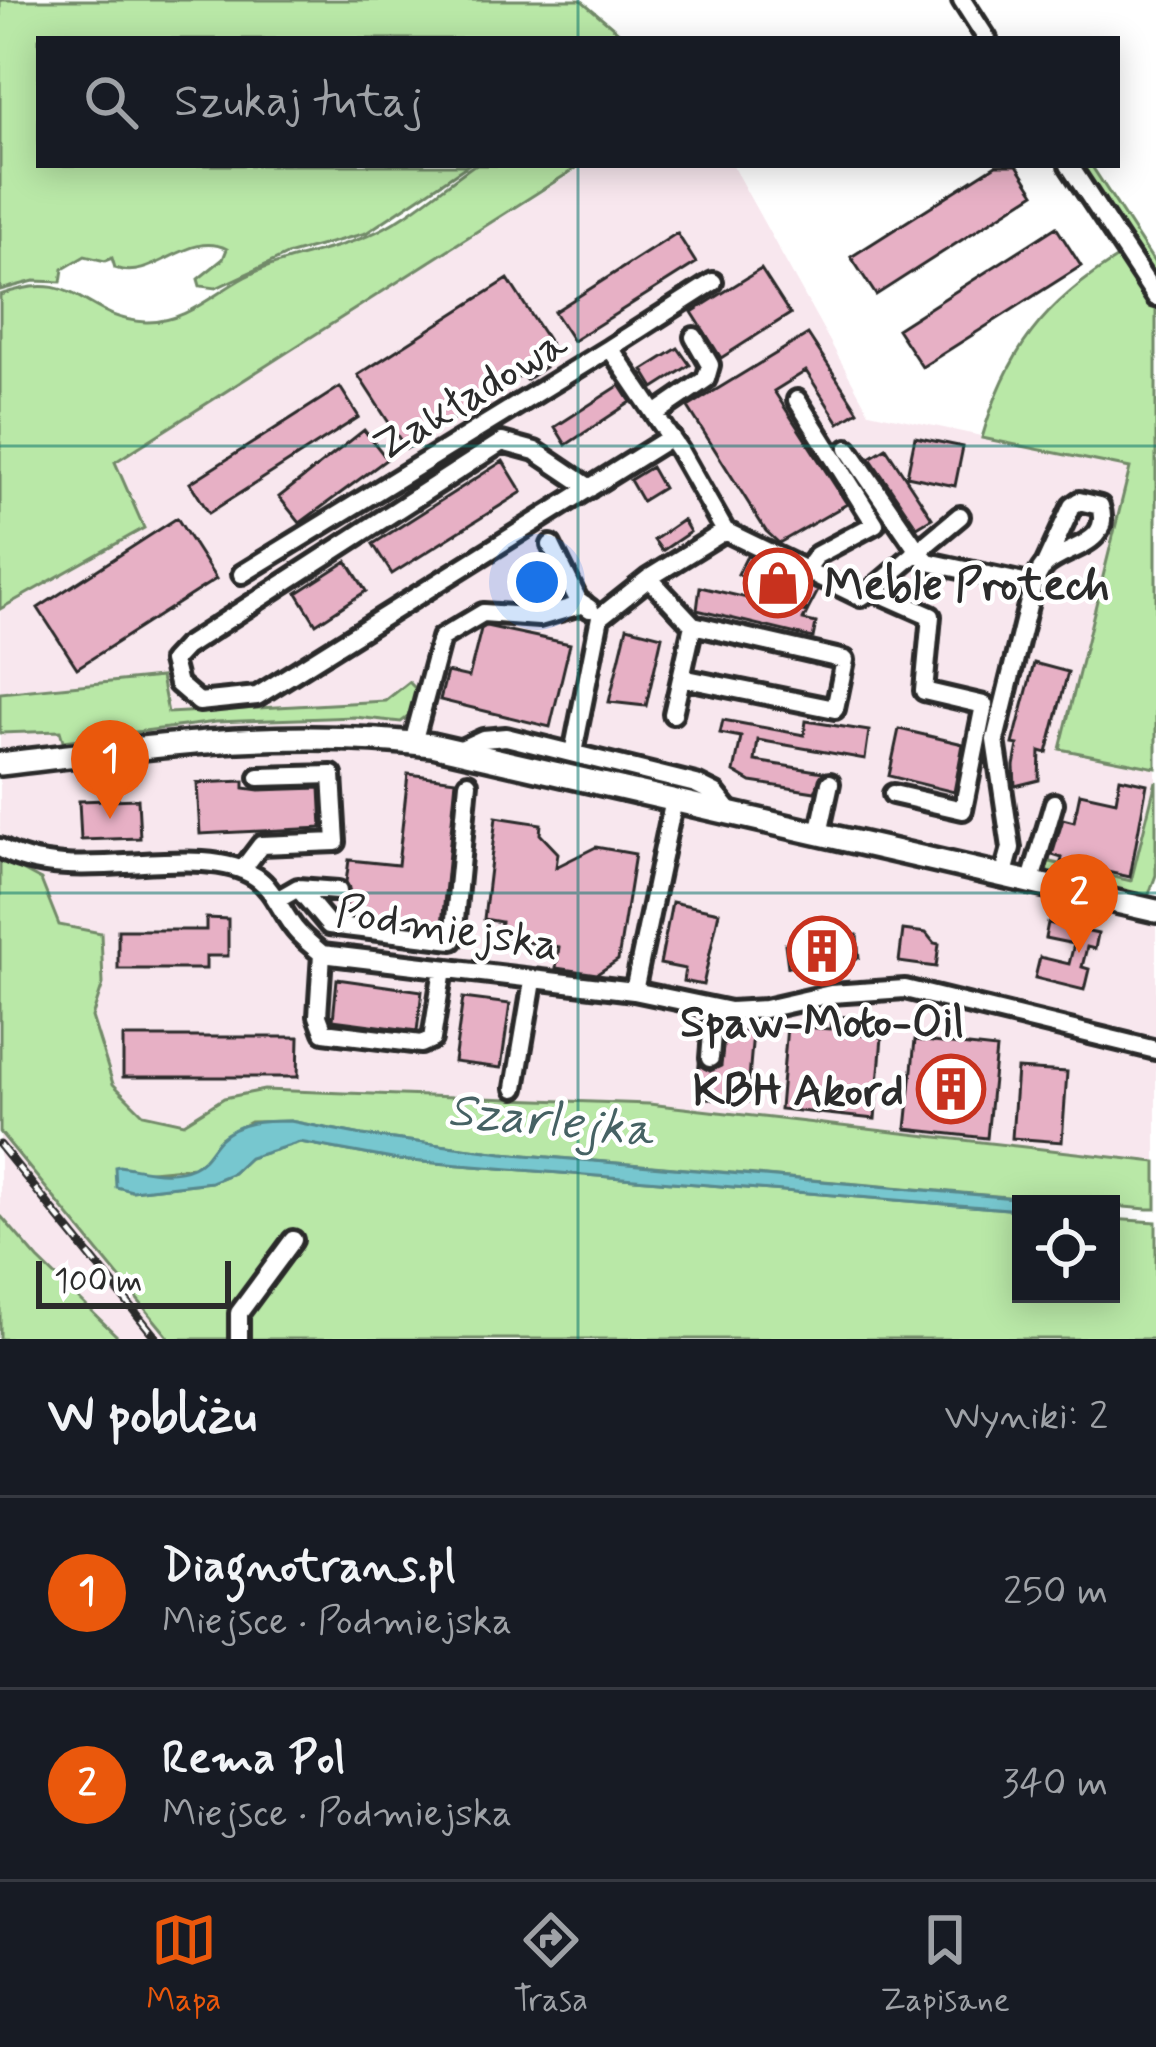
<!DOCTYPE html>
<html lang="pl">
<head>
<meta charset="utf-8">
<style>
  :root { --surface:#171b24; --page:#242831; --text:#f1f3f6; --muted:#9ea1a6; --line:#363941; --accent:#ea580c }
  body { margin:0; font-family:Mynerve,sans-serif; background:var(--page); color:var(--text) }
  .controls { position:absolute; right:36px; bottom:36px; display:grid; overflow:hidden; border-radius:0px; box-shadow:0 6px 30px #0003 }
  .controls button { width:108px; height:108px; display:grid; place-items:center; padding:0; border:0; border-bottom:3px solid var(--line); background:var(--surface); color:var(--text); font:60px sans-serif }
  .scale { position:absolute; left:36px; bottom:30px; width:195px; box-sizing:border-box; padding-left:12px; border:6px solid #2b2b2b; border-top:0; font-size:33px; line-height:42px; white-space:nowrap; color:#2b2b2b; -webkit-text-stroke:9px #fff; paint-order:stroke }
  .you { position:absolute; left:537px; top:582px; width:42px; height:42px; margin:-30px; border:9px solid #fff; border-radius:50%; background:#1a73e8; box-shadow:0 0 0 18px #1a73e833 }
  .badge { display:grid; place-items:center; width:78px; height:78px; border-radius:50%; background:var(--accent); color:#fff; font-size:39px; font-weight:700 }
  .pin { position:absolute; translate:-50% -99px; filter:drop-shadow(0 3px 6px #0008) }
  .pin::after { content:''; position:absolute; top:63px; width:42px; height:36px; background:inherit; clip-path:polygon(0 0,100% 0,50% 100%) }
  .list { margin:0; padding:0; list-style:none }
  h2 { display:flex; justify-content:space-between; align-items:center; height:156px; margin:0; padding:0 48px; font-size:51px }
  h2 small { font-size:39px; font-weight:400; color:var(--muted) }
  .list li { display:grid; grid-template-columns:78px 1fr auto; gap:36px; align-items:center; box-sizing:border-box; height:192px; padding:0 48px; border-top:3px solid var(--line) }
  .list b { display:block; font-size:45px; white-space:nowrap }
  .list p { margin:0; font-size:39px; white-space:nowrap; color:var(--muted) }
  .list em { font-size:39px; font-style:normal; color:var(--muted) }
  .icon { flex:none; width:66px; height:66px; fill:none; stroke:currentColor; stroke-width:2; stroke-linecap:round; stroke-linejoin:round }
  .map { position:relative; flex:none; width:1156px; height:1339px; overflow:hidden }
  .search { position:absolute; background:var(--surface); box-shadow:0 6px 30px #0003; left:36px; right:36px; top:36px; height:132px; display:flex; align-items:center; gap:30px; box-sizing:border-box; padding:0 42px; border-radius:0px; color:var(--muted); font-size:45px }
  .sheet { height:540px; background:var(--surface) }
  nav { display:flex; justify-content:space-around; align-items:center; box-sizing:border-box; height:168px; border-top:3px solid var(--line); background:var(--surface); font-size:33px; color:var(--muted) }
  nav a { display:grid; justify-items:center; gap:6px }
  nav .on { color:var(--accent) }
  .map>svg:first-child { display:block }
</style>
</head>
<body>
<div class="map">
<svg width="1156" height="1339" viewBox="0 0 1156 1339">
  <rect width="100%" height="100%" fill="#fff"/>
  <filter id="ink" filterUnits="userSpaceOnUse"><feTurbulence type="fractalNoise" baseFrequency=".00833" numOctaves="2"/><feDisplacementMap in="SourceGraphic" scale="24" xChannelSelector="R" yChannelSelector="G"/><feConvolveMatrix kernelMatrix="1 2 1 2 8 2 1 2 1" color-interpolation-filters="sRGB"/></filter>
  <g filter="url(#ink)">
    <path fill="#f8e7ee" d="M 585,165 L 732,165 L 869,412 L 1130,468 L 1060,748 L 1156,768 L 1156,781 L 1131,881 L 1046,862 L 1127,899 L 1123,914 L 1156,925 L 1156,1162 L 649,1104 L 309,1090 L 264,1090 L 224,1098 L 184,1123 L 142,1114 L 113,1084 L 92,1017 L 103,984 L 59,925 L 41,880 L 0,857 L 0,733 L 30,730 L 0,693 L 0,609 L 144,528 L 114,462 Z
      M 0,1132 L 94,1244 L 170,1339 L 120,1339 L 38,1259 L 0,1215 Z"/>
    <path fill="#b9e8a7" stroke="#728a69" stroke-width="3" d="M 0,0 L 581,0 L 627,39 L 39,39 L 39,165 L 468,165 L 366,233 L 287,255 L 216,288 L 200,286 L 198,279 L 223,259 L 227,249 C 188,229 153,283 115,268 L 112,258 L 105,261 L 85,256 L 63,269 L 61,282 L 34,281 L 0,290 Z
      M 474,165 L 581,165 L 115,462 L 144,528 L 0,609 L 0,295 C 78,266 81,319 146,322 C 185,323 213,294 245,277 C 283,257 327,253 367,236 C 406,220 439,189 474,165 Z
      M 1078,165 L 1091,165 L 1156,265 L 1156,283 Z
      M 1121,256 L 1156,310 L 1156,768 L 1060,749 L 1130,468 L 982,438 C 1006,353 1044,302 1121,256 Z
      M 161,677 L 168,713 L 385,701 L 409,682 L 420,693 L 419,709 L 401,722 L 355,717 L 216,722 L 63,741 L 60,731 L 0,733 L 0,693 Z
      M 1156,781 L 1156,875 L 1149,894 L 1140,899 L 1054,882 L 1047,872 L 1046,861 L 1131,881 Z
      M 0,858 L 41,880 L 59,925 L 101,933 L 103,984 L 92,1017 L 113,1084 L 143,1114 L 184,1123 L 224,1098 L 264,1090 L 649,1104 L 1156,1162 L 1156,1209 L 1147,1209 L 502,1153 L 362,1135 L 290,1121 L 250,1122 L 221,1138 L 210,1155 L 194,1167 L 141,1172 L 132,1191 L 211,1182 L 233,1173 L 249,1158 L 300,1142 L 398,1160 L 1021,1210 L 1021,1294 L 1111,1294 L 1111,1219 L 1156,1222 L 1156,1339 L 170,1339 L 0,1132 Z
      M 0,1215 L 38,1259 L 120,1339 L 0,1339 Z"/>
    <path fill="#77c7cf" stroke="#59898d" stroke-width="3" d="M 290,1121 L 362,1135 L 502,1153 L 1083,1204 L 1021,1204 L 1021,1210 L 398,1160 L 300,1142 L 249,1158 L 233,1173 L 211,1182 L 132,1191 L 116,1187 L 115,1167 L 119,1166 C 143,1169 169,1178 193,1167 C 206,1161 210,1150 219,1140 C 238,1121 265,1121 290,1121 Z"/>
    <path fill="#e7b0c5" stroke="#2b2b2b" stroke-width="3" d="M 996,165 L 1017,165 L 1035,193 L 876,295 L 851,257 Z
      M 1056,227 L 1081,266 L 922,367 L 897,329 Z
      M 677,233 L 696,263 L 573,341 L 554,312 Z
      M 761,269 L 790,314 L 721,358 L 692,312 Z
      M 508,279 L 556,353 L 542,362 L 545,367 L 526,380 L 522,375 L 406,449 L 358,375 Z
      M 808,334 L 858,411 L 839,423 L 806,371 L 774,391 L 847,504 L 779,543 L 766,531 L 688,407 Z
      M 678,348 L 690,365 L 654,388 L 643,370 Z
      M 620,385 L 631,402 L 566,445 L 555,427 Z
      M 340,387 L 359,417 L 209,513 L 190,483 Z
      M 364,430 L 387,459 L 300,523 L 279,497 Z
      M 915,437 L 963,447 L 955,486 L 907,476 Z
      M 886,448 L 932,518 L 917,527 L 870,458 Z
      M 503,461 L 522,492 L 392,574 L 373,544 Z
      M 651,467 L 663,488 L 642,501 L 630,480 Z
      M 177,518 L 216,579 L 77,668 L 38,608 Z
      M 683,520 L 690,532 L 662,551 L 654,540 Z
      M 747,556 L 818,591 L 808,610 L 738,574 Z
      M 347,561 L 366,591 L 316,624 L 297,593 Z
      M 700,587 L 807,612 L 803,620 L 816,623 L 813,638 L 697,610 Z
      M 486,626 L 570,644 L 550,727 L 440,700 L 447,672 L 469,677 L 481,629 Z
      M 627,627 L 662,636 L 646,706 L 609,702 Z
      M 1034,663 L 1068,672 L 1047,753 L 1040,751 L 1039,780 L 1015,786 L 1014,766 L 1018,745 L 1013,744 Z
      M 723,720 L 804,735 L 806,721 L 869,731 L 865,759 L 758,740 L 755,761 L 823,772 L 815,792 L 751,782 L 734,772 L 741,737 L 720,733 Z
      M 899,729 L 963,744 L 954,792 L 889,776 Z
      M 408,774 L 456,780 L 442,925 L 343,914 L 350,893 L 346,882 L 349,860 L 398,865 Z
      M 1120,778 L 1147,784 L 1130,877 L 1061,862 L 1062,858 L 1052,855 L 1063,819 L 1074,822 L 1080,793 L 1116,801 Z
      M 244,781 L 244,788 L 259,790 L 320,788 L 322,828 L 200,834 L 197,783 Z
      M 138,799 L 140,838 L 81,840 L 79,801 Z
      M 496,817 L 541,824 L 540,834 L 558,853 L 556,867 L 596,847 L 635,854 L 618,960 L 597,974 L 556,968 L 559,947 L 499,938 L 501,922 L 484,919 Z
      M 672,902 L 719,912 L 703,985 L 683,981 L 685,969 L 660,964 Z
      M 206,918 L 228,919 L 228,956 L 206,956 L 206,969 L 118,969 L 118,930 L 206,930 Z
      M 1048,923 L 1098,934 L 1095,949 L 1087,947 L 1082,967 L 1089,969 L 1084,990 L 1035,978 L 1040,957 L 1069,964 L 1074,944 L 1045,938 Z
      M 903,930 L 926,933 L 934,943 L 939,944 L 936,967 L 899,962 Z
      M 857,935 L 859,958 L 788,967 L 785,944 Z
      M 337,979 L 422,991 L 417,1031 L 333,1020 Z
      M 463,998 L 510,1004 L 501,1068 L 454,1062 Z
      M 831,1016 L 849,1017 L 848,1034 L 882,1037 L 875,1119 L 780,1109 L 787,1026 L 830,1029 Z
      M 725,1029 L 753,1032 L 747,1102 L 696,1097 L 699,1065 L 710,1071 L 721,1066 Z
      M 123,1037 L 299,1037 L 298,1077 L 123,1077 Z
      M 915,1040 L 996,1049 L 987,1138 L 906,1129 Z
      M 1017,1069 L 1067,1072 L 1062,1142 L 1012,1138 Z"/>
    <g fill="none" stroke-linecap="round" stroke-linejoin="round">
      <defs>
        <path id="minor" d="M 962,0 L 987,39
          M 1069,165 L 1156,297
          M 610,348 L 713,282
          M 797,400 L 875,524 L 817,555 L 806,570
          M 655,414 L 706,379 L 710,365 L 694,337
          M 848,449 L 918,551 L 872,590
          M 590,488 L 535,451 L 502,442 L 185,647 L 172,661 L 178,684 L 199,702 L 257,696 L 671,437
          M 960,516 L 918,551 L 928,562 L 1033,585
          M 551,545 L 578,600 L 590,609
          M 242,574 L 610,348 L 679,450 L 725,531
          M 649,578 L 693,625 L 673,714
          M 682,678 L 835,709 L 845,660 L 693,625
          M 413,743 L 441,638 L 483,613 L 539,617 L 584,604
          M 459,750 L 483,739 L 506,737 L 696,784 L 716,794 L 732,814
          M 573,753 L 600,617 L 649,578 L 725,531 L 861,597 L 872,590 L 931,616 L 924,691 L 984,705 L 963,810 L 893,794
          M 819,834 L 830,783
          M 0,848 C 71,890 198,838 256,877 C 274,889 281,912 295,929 C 302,938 313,946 322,954 L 634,991 L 730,1011 L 765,1009 L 831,994 L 905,989 L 1156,1050
          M 242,870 L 261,845 L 336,842 L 332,775 L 259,777
          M 1003,877 L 1011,848 L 995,740 L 1033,585 C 1036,579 1039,572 1043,567 C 1064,546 1113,546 1100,506 L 1079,501 L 1072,506 L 1044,567
          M 1030,884 L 1054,803
          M 298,888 L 329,925 L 453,940 L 468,783
          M 277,900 L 298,888 L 338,891
          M 322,954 L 318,1016 L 324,1032 L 421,1044 L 432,1039 L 443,969
          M 634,991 L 674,800
          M 710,1058 L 714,1009
          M 515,1088 L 533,981
          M 239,1339 L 239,1313 L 293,1240"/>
        <path id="major" d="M 0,764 C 145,747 286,727 432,745 L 1156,911"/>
      </defs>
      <use href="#minor" stroke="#2b2b2b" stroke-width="26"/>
      <use href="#major" stroke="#2b2b2b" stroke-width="30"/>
      <use href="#minor" stroke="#fff" stroke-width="16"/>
      <use href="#major" stroke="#fff" stroke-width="21"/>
      <defs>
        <path id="rail" d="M 0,1145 L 157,1339"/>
      </defs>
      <use href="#rail" stroke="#2b2b2b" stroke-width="9"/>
      <use href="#rail" stroke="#fff" stroke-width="4.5" stroke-dasharray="14" stroke-linecap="butt"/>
    </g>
  </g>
  <path fill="none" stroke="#0f766e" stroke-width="3" stroke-opacity="0.55" d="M 578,0 L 578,39M 578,165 L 578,1339M 0,446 L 1156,446M 0,893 L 1156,893"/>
  <defs>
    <symbol id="shop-ring" viewBox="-11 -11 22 22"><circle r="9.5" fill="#fff" stroke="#c8321e" stroke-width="1.5"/><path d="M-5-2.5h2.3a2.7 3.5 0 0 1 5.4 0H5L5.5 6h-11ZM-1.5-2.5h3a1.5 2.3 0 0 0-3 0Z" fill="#c8321e"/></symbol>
    <symbol id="building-ring" viewBox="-11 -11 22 22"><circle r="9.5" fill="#fff" stroke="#c8321e" stroke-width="1.5"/><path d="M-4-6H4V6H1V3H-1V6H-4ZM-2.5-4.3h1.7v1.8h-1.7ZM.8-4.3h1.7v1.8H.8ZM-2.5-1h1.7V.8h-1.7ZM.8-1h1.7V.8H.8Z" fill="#c8321e"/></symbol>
  </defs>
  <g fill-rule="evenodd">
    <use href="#shop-ring" x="740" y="545" width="76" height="76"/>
    <use href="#building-ring" x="784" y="913" width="76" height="76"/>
    <use href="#building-ring" x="913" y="1051" width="76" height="76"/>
  </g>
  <g text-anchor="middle" stroke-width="9" stroke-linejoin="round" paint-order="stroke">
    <g font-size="45" fill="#2b2b2b" stroke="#fff">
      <text transform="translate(469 393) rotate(-31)" y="16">Zakładowa</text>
      <text transform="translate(448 926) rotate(9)" y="16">Podmiejska</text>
    </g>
    <g font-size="45" font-weight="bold" fill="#2b2b2b" stroke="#fff" text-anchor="start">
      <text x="824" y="599">Meble Protech</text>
      <text x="822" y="1036" text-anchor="middle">Spaw-Moto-Oil</text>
      <text x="904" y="1105" text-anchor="end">KBH Akord</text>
    </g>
    <g font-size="48" font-style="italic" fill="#466264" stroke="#fff">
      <text transform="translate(551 1118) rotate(6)" y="17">Szarlejka</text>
    </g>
  </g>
</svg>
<div class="controls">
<button><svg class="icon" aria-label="locate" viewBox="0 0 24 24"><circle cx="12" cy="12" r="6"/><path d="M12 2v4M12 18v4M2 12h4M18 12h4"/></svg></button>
</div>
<div class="scale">100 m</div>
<div class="you"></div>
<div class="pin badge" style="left:110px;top:819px">1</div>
<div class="pin badge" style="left:1079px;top:953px">2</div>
<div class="search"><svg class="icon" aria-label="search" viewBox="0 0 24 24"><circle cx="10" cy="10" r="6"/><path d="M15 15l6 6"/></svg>Szukaj tutaj</div>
</div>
<section class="sheet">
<h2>W pobliżu<small>Wyniki: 2</small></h2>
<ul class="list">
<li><span class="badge">1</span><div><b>Diagnotrans.pl</b><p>Miejsce · Podmiejska</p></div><em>250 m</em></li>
<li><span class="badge">2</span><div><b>Rema Pol</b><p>Miejsce · Podmiejska</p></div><em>340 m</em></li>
</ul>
</section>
<nav>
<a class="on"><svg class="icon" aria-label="map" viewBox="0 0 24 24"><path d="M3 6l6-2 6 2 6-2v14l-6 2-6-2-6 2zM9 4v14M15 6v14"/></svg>Mapa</a>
<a><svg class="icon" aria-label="directions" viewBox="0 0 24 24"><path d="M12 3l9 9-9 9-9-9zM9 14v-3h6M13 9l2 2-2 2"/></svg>Trasa</a>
<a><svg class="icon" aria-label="saved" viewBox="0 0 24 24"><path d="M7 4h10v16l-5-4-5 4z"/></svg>Zapisane</a>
</nav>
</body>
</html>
